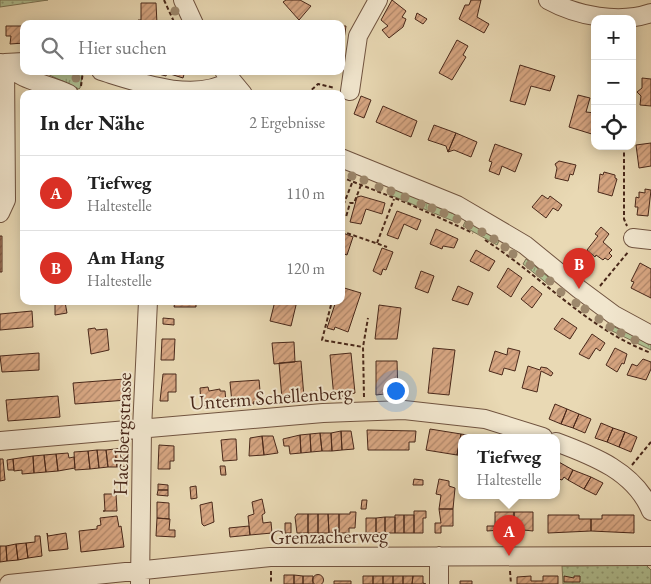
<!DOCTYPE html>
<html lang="de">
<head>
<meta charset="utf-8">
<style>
  :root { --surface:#fff; --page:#f2f2f2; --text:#222; --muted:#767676; --line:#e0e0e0; --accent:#d93025 }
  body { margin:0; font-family:"EB Garamond",serif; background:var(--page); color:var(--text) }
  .controls { position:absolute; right:15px; top:15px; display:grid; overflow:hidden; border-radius:10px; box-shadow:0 2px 12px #0003 }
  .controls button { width:45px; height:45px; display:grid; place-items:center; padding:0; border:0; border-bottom:1px solid var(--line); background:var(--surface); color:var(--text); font:25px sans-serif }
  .you { position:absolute; left:395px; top:390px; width:18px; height:18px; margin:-12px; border:4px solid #fff; border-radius:50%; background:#1a73e8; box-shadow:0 0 0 8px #1a73e833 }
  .badge { display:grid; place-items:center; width:32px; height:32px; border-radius:50%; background:var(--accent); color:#fff; font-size:16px; font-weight:700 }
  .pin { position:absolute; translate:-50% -41px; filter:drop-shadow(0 1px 2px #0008) }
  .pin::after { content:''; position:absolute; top:26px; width:18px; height:15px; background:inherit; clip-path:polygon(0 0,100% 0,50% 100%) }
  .popup { position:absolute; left:458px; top:434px; width:102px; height:65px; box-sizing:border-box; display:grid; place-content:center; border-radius:10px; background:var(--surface); filter:drop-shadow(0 1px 4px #0005); font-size:16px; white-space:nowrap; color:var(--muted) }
  .popup b { font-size:19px; color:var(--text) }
  .popup::after { content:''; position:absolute; left:50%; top:100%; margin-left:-10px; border:10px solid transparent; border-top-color:var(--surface) }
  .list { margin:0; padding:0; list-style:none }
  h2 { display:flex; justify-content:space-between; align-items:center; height:65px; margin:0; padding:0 20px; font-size:21px }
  h2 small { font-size:16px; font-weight:400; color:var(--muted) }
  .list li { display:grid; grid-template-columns:32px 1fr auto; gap:15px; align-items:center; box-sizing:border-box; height:75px; padding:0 20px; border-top:1px solid var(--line) }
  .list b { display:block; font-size:19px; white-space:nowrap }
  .list p { margin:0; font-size:16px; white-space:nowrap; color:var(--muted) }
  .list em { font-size:16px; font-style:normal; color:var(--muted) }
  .icon { flex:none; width:28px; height:28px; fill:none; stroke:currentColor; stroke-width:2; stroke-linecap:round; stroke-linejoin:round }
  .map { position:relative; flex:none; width:651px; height:584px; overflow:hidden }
  .search { position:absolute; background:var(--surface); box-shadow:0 2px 12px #0003; left:20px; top:20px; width:325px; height:55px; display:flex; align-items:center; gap:12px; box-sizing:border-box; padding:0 18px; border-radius:10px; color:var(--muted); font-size:19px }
  .panel { position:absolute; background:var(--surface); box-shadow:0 2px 12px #0003; left:20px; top:90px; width:325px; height:215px; border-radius:10px }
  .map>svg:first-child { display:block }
</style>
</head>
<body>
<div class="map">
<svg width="651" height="584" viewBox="0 0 651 584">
  <defs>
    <pattern id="grass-tufts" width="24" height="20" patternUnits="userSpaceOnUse" patternTransform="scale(1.25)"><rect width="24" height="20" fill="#b0c092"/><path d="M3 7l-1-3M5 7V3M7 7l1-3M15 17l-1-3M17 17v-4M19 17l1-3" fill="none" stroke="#919c76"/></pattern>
    <pattern id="park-dots" width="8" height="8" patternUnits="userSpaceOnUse" patternTransform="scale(1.25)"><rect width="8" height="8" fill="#b0c092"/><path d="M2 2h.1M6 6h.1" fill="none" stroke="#919c76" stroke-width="1.8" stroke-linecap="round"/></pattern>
    <pattern id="building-hatch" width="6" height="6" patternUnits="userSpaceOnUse" patternTransform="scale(1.25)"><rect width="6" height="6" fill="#d7a682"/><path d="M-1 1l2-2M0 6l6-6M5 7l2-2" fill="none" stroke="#b0876a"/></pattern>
  </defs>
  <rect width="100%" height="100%" fill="#e9d9b4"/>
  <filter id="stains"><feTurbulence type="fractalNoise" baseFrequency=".004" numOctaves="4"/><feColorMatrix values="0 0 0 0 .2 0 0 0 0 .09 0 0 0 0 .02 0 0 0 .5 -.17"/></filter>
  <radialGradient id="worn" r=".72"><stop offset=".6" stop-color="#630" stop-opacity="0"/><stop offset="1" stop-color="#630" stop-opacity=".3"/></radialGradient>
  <path fill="url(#grass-tufts)" stroke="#7c7456" d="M 41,71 L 83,71 L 80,88 L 79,89 Z
    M 390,187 L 461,217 L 458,223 L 388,194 Z
    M 466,220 L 500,239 L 497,245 L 463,226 Z
    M 526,259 L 553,281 L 549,285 L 523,264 Z
    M 608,324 L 651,344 L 651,350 L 606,328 Z"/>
  <path fill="url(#park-dots)" stroke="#7c7456" d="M 0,0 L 48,0 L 0,7 Z
    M 646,565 L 651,570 L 651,584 L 563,584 L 562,566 Z"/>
  <path fill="url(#building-hatch)" stroke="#49281a" d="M 286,0 L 300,0 L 311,6 L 299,20 L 283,2 Z
    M 392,0 L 406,11 L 402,17 L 406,19 L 403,27 L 389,38 L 382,30 L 388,26 L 381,20 Z
    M 471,0 L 481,0 L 477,17 L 489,24 L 484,33 L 459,19 L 465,5 L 469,5 Z
    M 141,3 L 156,3 L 157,24 L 139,24 L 138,20 L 141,20 Z
    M 417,13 L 427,19 L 423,24 L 415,19 Z
    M 6,26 L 24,26 L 24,43 L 10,44 L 11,36 L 6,36 Z
    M 341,26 L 346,26 L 342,53 L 341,53 Z
    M 457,40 L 468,46 L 463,55 L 466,57 L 452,80 L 439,73 Z
    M 520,65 L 555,76 L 550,91 L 531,86 L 525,105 L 510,101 Z
    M 156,71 L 185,71 L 183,78 L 167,73 L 166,76 L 155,73 Z
    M 642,78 L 651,79 L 651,106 L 640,105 L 641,96 L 637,92 L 642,88 Z
    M 578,95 L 590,98 L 586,112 L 595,113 L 595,135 L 569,127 Z
    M 361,96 L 371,100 L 364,118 L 354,114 Z
    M 383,106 L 417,121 L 411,137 L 376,122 Z
    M 434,125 L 456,133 L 448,152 L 446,146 L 428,140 Z
    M 456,133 L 477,142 L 471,157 L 454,150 L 448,152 Z
    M 651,143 L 651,166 L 639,168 L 636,145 Z
    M 495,144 L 522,154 L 515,172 L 502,166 L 499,175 L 489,171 L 492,162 L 489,161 Z
    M 559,161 L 576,165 L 573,175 L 570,174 L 568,181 L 555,178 L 557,168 L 555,164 Z
    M 604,172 L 615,175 L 615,178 L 617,179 L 612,196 L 598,192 L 600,174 L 603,175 Z
    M 645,189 L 651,190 L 648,216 L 637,215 L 638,207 L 635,207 L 636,197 L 639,198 L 639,192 L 645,193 Z
    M 542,195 L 548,199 L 550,196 L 562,205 L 558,211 L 553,208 L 546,218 L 532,207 Z
    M 361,196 L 385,203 L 382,214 L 366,209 L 361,224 L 350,222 L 357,197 Z
    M 397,211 L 421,220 L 417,230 L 404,224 L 398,239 L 387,235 Z
    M 601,227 L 609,234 L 603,242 L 612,250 L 609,253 L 612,256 L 608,260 L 605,258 L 603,260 L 596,255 L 595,257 L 587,250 L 598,236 L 595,234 Z
    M 436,229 L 458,239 L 454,248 L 443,246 L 442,249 L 430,244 Z
    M 343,233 L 353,237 L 347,255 L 344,254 L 342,260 Z
    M 0,236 L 2,236 L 2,272 L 0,272 Z
    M 382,248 L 393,252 L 386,270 L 383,269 L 381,275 L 373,271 Z
    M 476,250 L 495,261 L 489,271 L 470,261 Z
    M 640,263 L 651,269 L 651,298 L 631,288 L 634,282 L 631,281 Z
    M 508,268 L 522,278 L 511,297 L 497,287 Z
    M 421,271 L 434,276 L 428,293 L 415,288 Z
    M 458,286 L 473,293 L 468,305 L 452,300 Z
    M 532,286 L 542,294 L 532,308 L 521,299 Z
    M 341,287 L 361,293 L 348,332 L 335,327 L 334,330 L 327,328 L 336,301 L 341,301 Z
    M 55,301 L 65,302 L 67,313 L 55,315 Z
    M 175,301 L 198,301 L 198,304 L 196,304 L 196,307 L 174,307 Z
    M 275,301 L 297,301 L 291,326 L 270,321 Z
    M 379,305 L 401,308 L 397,339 L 375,339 Z
    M 32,311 L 33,327 L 0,330 L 0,314 Z
    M 163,318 L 174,319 L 174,325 L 163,324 Z
    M 562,318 L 577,328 L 570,339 L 554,329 Z
    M 95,328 L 96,330 L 107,329 L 109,350 L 91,354 L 88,329 Z
    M 592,334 L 605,343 L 600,351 L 596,348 L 589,359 L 579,354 Z
    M 162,339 L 175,339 L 174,360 L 161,360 Z
    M 294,342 L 295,362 L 274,364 L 272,343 Z
    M 433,348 L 455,350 L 449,395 L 428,393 Z
    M 508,348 L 520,351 L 515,371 L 504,368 L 502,375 L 489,371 L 495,351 L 507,355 Z
    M 615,348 L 627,354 L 624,364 L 622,363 L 617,372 L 606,365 Z
    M 39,353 L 39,370 L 2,372 L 0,356 Z
    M 351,353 L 355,393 L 334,398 L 330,355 Z
    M 643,359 L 651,362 L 651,369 L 646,380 L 627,375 L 632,364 L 637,366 Z
    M 301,361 L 304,397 L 282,399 L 279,363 Z
    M 376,361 L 397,361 L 398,392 L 383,392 L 384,394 L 376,395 Z
    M 528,366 L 540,370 L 541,367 L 547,368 L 553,373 L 551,376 L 541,371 L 537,392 L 522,388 Z
    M 163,374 L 176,374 L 176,392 L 168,392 L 168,401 L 160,401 Z
    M 125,379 L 127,400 L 75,404 L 73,383 Z
    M 259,380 L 261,401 L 253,402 L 254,404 L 232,403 L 230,382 Z
    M 208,387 L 209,391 L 220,389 L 220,391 L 225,391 L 226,402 L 201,406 L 200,388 Z
    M 58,396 L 60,417 L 8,421 L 6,400 Z
    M 555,404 L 567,409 L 561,424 L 549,419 Z
    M 567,409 L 579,414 L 573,428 L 561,424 Z
    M 579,414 L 591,419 L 585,433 L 573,428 Z
    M 601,423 L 613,428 L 607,442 L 595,438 Z
    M 613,428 L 625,432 L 619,447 L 607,442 Z
    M 430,429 L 461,434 L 457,455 L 426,450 Z
    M 367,430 L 416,431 L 415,442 L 409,442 L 409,450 L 368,450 Z
    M 341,431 L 342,450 L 332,451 L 331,433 Z
    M 341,431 L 351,431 L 354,449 L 342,450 Z
    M 625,432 L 637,437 L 631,452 L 619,447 Z
    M 320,433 L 331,433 L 332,451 L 322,451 Z
    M 320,433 L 322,451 L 311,452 L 310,434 Z
    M 310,434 L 311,452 L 301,453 L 300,435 Z
    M 461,434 L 479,437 L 462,437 L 462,456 L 457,455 Z
    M 300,435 L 301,453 L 290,454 L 289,446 L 284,446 L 283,439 Z
    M 262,436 L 264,455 L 249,456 L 250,438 Z
    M 262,436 L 273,436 L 278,453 L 264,455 Z
    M 231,439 L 236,439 L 237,460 L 223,461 L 221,440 Z
    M 159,445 L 174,446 L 174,461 L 170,461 L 170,469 L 158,469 Z
    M 125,448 L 126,466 L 117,467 L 115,449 Z
    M 115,449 L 117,467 L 108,467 L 106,450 Z
    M 97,450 L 106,450 L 108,467 L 99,468 Z
    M 97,450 L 99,468 L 90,469 L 88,451 Z
    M 88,451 L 90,469 L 75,470 L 74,452 Z
    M 68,453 L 69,458 L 74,457 L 75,468 L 58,471 L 56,454 Z
    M 56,454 L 58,471 L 46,472 L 44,455 Z
    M 44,455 L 46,472 L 34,473 L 33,456 Z
    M 33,456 L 34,473 L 22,474 L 22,470 L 14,471 L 13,459 Z
    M 0,459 L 3,459 L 5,480 L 0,481 Z
    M 13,459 L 14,470 L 8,470 L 7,460 Z
    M 557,461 L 573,470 L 568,480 L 564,477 L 562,480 L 556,478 Z
    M 220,466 L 225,466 L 226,475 L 221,475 Z
    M 573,470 L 591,477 L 584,489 L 568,480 Z
    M 591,477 L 603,483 L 596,495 L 584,489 Z
    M 414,479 L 423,480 L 423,485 L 413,485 Z
    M 439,479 L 449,481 L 449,486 L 455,488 L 453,509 L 439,509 L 441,495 L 436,494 Z
    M 158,484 L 168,485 L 168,490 L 158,490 Z
    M 196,486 L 197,498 L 191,499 L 190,487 Z
    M 158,490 L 168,490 L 168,496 L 157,495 Z
    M 104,494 L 116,494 L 117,511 L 103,511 L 105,511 Z
    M 262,499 L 265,513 L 262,515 L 263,523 L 271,522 L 272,533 L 250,535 L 248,516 L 254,514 L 252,502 Z
    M 362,500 L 367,500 L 366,509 L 361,509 Z
    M 157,502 L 169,503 L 169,519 L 157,518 Z
    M 212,502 L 214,522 L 204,526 L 202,524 L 200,505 Z
    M 439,509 L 453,509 L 453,526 L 441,526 L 441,533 L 435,533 L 435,523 L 441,523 Z
    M 414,511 L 426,511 L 426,518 L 423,518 L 423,533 L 414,533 Z
    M 350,512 L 356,512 L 355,528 L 349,528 L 349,533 L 339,533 L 339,514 L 350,514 Z
    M 495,512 L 514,512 L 514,529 L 487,531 L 487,526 L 495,526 Z
    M 514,512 L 533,512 L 533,531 L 514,529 Z
    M 297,514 L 308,514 L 308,533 L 297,533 L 295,517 Z
    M 308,514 L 318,514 L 318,533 L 308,533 Z
    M 318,514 L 328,514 L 329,533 L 318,533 Z
    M 328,514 L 339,514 L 339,533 L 329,533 Z
    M 395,515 L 404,515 L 404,533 L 395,533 Z
    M 404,515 L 414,515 L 414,533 L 404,533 Z
    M 548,515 L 579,515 L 579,519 L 591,519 L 591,531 L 548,533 Z
    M 602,515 L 634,515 L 634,533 L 591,531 L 591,519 L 602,519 Z
    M 117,516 L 119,527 L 121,526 L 124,547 L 81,552 L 79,531 L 97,529 L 97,526 L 101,525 L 100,518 Z
    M 385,517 L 395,517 L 395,533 L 385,533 Z
    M 385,517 L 385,533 L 376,533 L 376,518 Z
    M 157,518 L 170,519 L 169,530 L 175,530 L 175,537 L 156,536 Z
    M 366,518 L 376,518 L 376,533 L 366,533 Z
    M 285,523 L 291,523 L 291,533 L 285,533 Z
    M 249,526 L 250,535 L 230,537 L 229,528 Z
    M 47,533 L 48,536 L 66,533 L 68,549 L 49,551 Z
    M 35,536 L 40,536 L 42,556 L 28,558 L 26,543 L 35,542 Z
    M 26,543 L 28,558 L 18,560 L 16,544 Z
    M 16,544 L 18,560 L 7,561 L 6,546 Z
    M 0,546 L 6,546 L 7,561 L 0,562 Z
    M312.5 580a5.5 5.5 0 1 1 11 0a5.5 5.5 0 1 1-11 0Z
    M 284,575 L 294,575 L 294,584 L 284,584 Z
    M 294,575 L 303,576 L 303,584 L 294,584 Z
    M 303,576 L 313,576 L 313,584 L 303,584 Z
    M 363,576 L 373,576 L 373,584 L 363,584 Z
    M 373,576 L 383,576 L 383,584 L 373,584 Z
    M 383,576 L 393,576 L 393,584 L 383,584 Z
    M 393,576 L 403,576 L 403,584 L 393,584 Z
    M 403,576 L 413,576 L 412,584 L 403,584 Z
    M 413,576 L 423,576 L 423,583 L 426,584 L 412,584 Z
    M 531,576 L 531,581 L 543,581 L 543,576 L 558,576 L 558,584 L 517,584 L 517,577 Z
    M 564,576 L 574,578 L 574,576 L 580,576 L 580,582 L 564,582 Z
    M 334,581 L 351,581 L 351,584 L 334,584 Z
    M 460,581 L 472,581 L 472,584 L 460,584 Z"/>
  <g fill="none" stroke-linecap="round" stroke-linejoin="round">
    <defs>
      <path id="minor" d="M 183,0 L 194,24
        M 548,0 C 577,16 619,24 651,13
        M 0,63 C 8,64 10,69 17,73 C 29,82 54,86 69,94
        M 101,71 C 137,82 196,104 231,80
        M 224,71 L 243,94
        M 350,91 L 358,36 L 378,0
        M 341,158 L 457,205 L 525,245 L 579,289 L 614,315 L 651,335
        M 0,213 L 6,200 L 5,63 L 24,62
        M 633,238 L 651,240
        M 0,441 L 323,413 L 404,410 L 485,419 L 543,437
        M 556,442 C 594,456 635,472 651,511
        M 439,556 L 439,584
        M 9,584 L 270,557 L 651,556
        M 140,584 L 142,429 L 148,301"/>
    </defs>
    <use href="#minor" stroke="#715440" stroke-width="20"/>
    <path stroke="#49281a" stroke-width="2" stroke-dasharray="4 2.5" stroke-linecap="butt" d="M 164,0 L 175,24
      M 81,86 L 83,71
      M 307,94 L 318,84 L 335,88
      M 624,146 L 624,219 L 627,226
      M 341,177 L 407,203 L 473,233
      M 341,211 L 352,183
      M 341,215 L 346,217 L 350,203 L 354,203 L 361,185
      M 341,231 L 387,247
      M 485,240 C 541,276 588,329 651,353
      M 377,243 L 394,199
      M 600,286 L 629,251
      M 331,305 L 322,340 L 363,347
      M 364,397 L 363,347 L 368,318
      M 632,465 L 651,442
      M 271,571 L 271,584
      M 510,571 L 511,584"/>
    <use href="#minor" stroke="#f1e6ce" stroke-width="18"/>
  </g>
  <g fill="#9d886c">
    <circle cx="175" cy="11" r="4.5"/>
    <circle cx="76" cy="78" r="4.5"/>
    <circle cx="352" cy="176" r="4.5"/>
    <circle cx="364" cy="180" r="4.5"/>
    <circle cx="379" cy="187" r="4.5"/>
    <circle cx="391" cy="191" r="4.5"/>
    <circle cx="405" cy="197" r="4.5"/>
    <circle cx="421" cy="204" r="4.5"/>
    <circle cx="432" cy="208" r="4.5"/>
    <circle cx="444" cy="213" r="4.5"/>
    <circle cx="457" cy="219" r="4.5"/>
    <circle cx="469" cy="225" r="4.5"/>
    <circle cx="482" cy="232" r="4.5"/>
    <circle cx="494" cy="239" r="4.5"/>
    <circle cx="505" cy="247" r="4.5"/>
    <circle cx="513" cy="254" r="4.5"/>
    <circle cx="530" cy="265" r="4.5"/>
    <circle cx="540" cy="273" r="4.5"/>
    <circle cx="550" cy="281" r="4.5"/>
    <circle cx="561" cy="292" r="4.5"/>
    <circle cx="576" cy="303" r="4.5"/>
    <circle cx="585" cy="309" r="4.5"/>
    <circle cx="599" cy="319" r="4.5"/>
    <circle cx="610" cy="327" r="4.5"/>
    <circle cx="621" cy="333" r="4.5"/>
    <circle cx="635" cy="340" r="4.5"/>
  </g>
  <g text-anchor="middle" stroke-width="4" stroke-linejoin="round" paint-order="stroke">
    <g font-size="20" fill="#49281a" stroke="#f1e6ce">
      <text transform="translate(271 397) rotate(-4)" y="7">Unterm Schellenberg</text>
      <text transform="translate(122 434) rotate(-88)" y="7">Hackbergstrasse</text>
      <text transform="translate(329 536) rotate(-1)" y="7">Grenzacherweg</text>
    </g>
  </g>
  <rect width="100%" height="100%" filter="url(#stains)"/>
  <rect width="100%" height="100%" fill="url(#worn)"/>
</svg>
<div class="controls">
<button>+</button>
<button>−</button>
<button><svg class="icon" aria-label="locate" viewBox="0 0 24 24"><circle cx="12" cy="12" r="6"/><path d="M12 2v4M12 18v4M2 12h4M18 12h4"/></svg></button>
</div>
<div class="you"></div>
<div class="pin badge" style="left:509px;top:556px">A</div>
<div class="popup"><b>Tiefweg</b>Haltestelle</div>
<div class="pin badge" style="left:579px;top:289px">B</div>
<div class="search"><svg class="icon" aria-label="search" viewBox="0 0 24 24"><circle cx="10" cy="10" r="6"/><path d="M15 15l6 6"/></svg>Hier suchen</div>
<section class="panel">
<h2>In der Nähe<small>2 Ergebnisse</small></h2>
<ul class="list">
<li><span class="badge">A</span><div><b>Tiefweg</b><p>Haltestelle</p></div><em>110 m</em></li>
<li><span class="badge">B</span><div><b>Am Hang</b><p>Haltestelle</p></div><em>120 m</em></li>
</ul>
</section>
</div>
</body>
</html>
